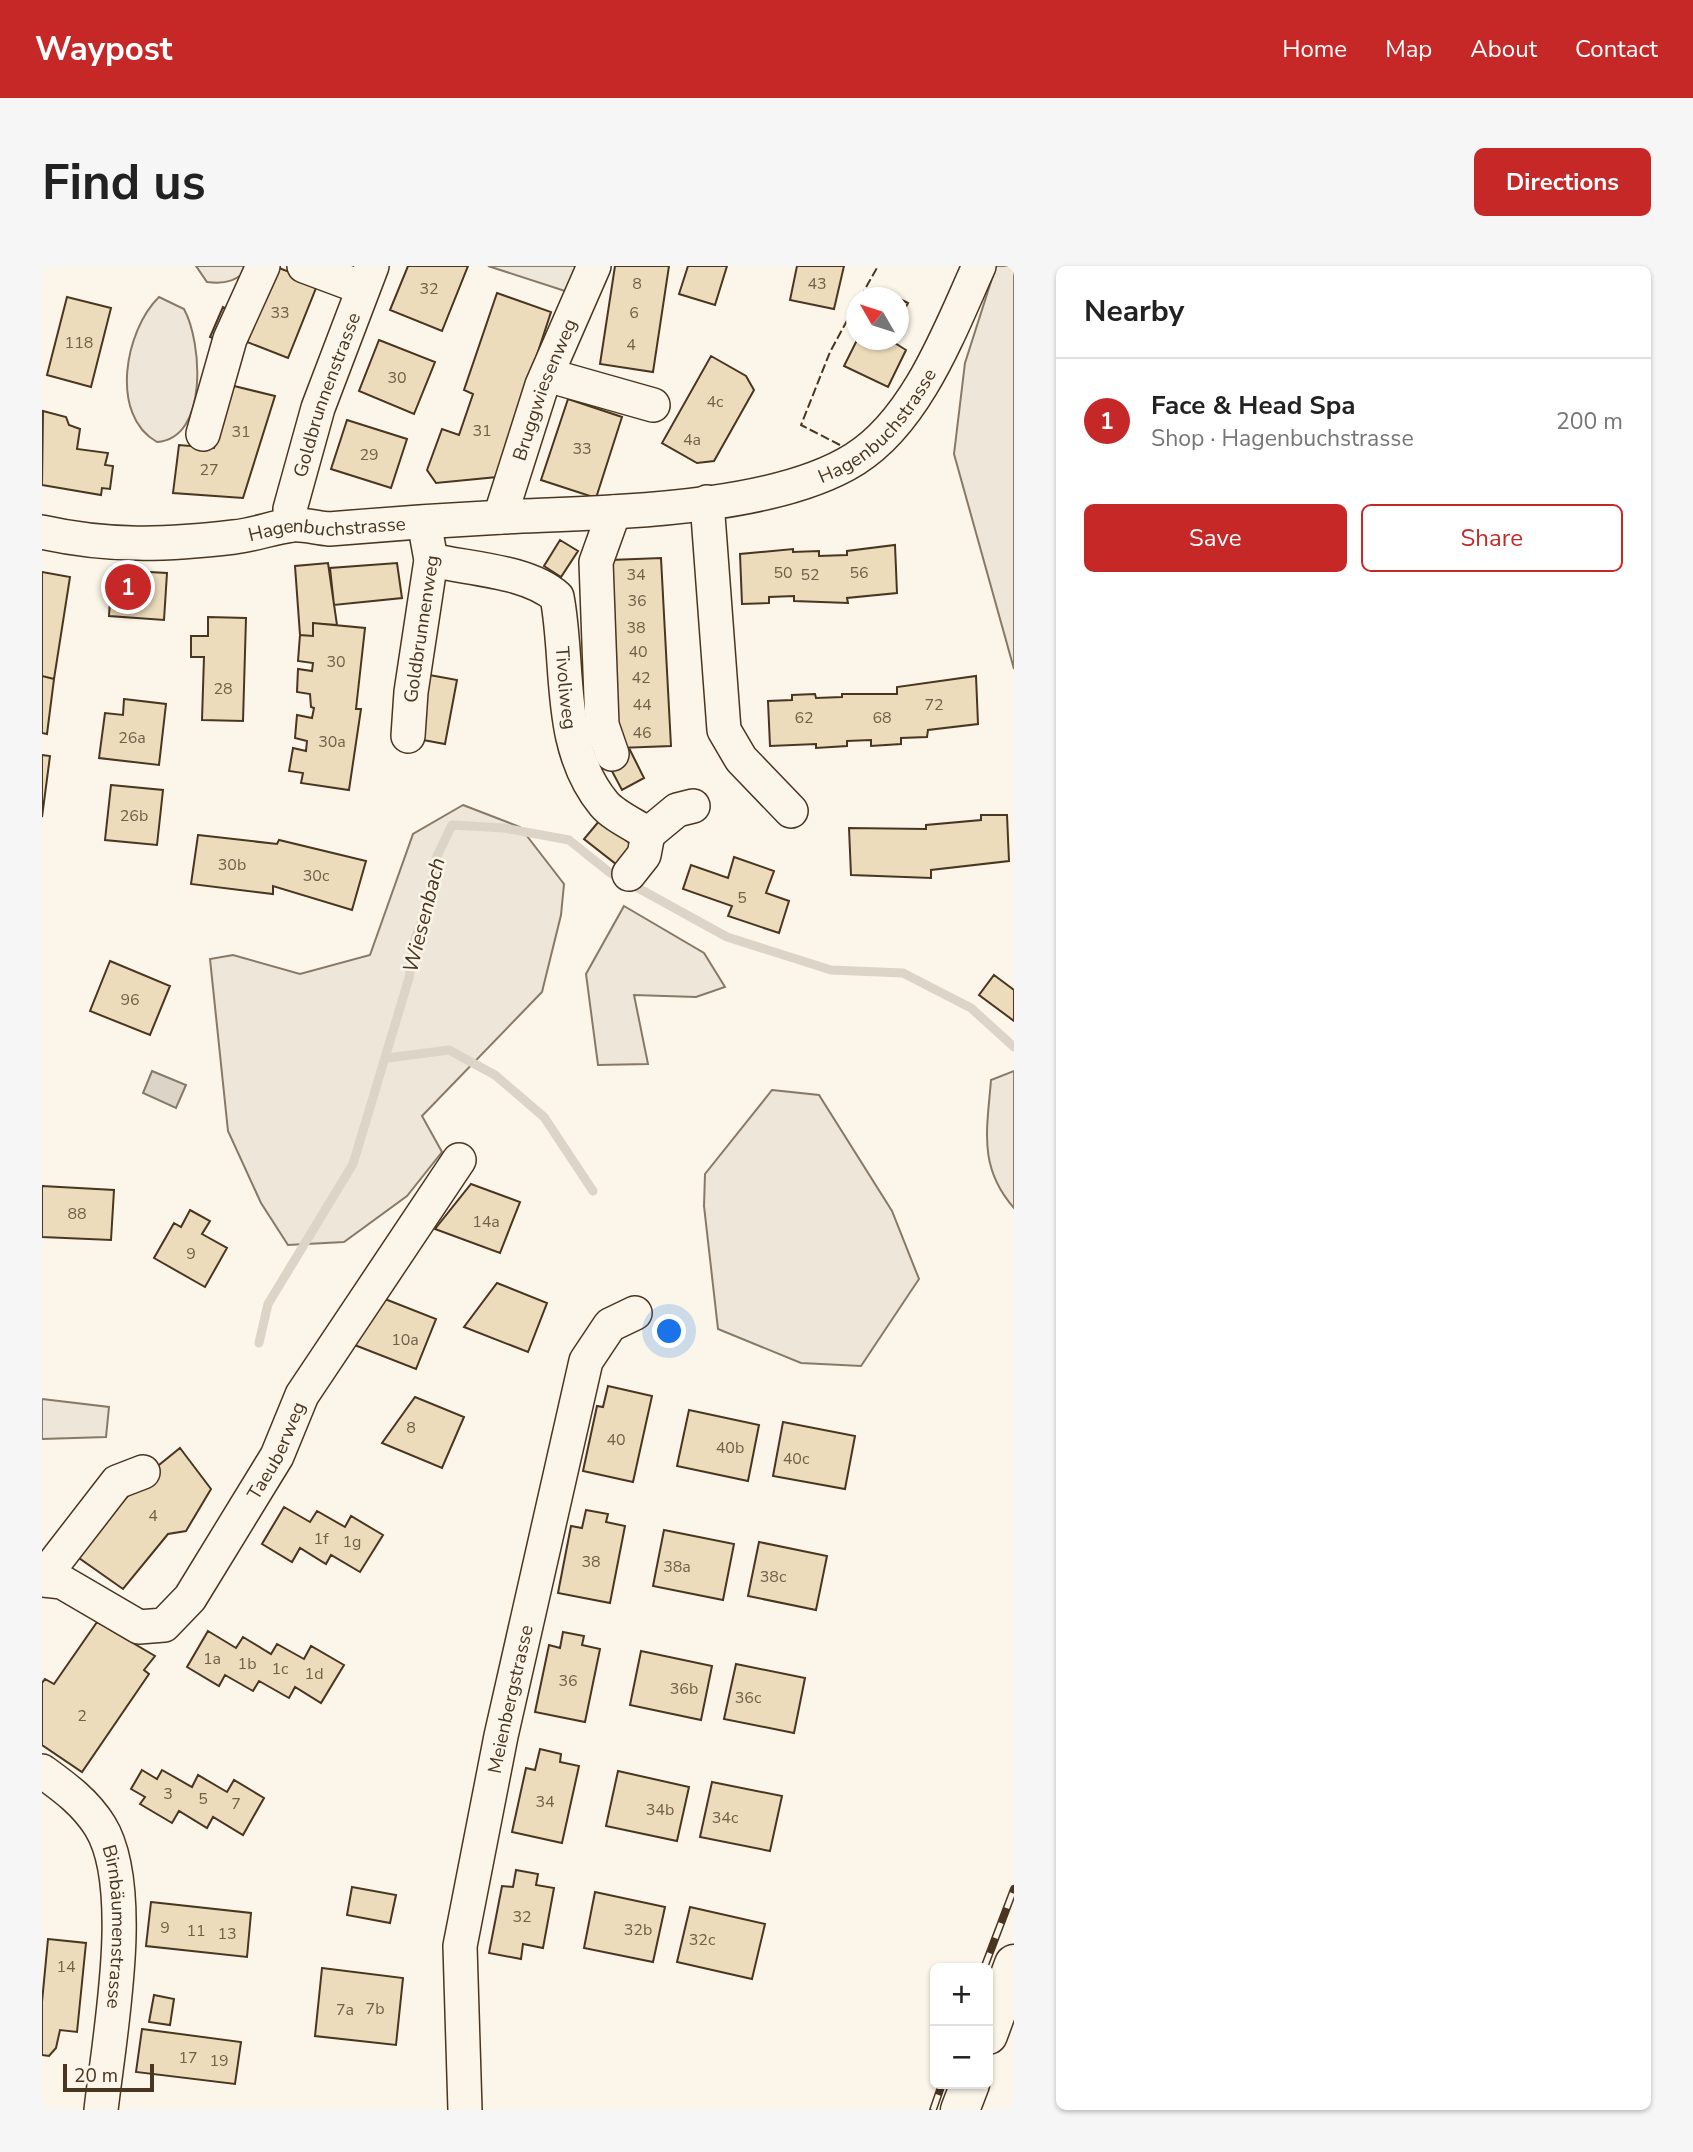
<!DOCTYPE html>
<html lang="en">
<head>
<meta charset="utf-8">
<style>
  :root { --surface:#fff; --page:#f6f6f6; --text:#222; --muted:#767676; --line:#e0e0e0; --accent:#c62828 }
  body { margin:0; font-family:"Nunito Sans",sans-serif; background:var(--page); color:var(--text) }
  .controls { position:absolute; right:21px; bottom:21px; display:grid; overflow:hidden; border-radius:10px; box-shadow:0 2px 5px #0004 }
  .controls button { width:63px; height:63px; display:grid; place-items:center; padding:0; border:0; border-bottom:2px solid var(--line); background:var(--surface); color:var(--text); font:35px sans-serif }
  .compass { position:absolute; left:804px; top:21px; width:63px; height:63px; border-radius:50%; background:var(--surface); box-shadow:0 2px 5px #0004; rotate:309deg }
  .scale { position:absolute; left:21px; bottom:18px; width:91px; box-sizing:border-box; padding-left:7px; border:4px solid #4a3520; border-top:0; font-size:19px; line-height:24px; white-space:nowrap; color:#4a3520; -webkit-text-stroke:5px #fbf6e9; paint-order:stroke }
  .you { position:absolute; left:628px; top:1066px; width:24px; height:24px; margin:-18px; border:5px solid #fff; border-radius:50%; background:#1a73e8; box-shadow:0 0 0 10px #1a73e833 }
  .badge { display:grid; place-items:center; width:46px; height:46px; border-radius:50%; background:var(--accent); color:#fff; font-size:23px; font-weight:700 }
  .pin { position:absolute; translate:-50% -50%; border:4px solid #fff; box-shadow:0 2px 7px #0006 }
  .list { margin:0; padding:0; list-style:none }
  h2 { display:flex; justify-content:space-between; align-items:center; height:91px; margin:0; padding:0 28px; font-size:30px }
  h2 small { font-size:23px; font-weight:400; color:var(--muted) }
  .list li { display:grid; grid-template-columns:46px 1fr auto; gap:21px; align-items:center; box-sizing:border-box; height:126px; padding:0 28px; border-top:2px solid var(--line) }
  .list b { display:block; font-size:26px; white-space:nowrap }
  .list p { margin:0; font-size:23px; white-space:nowrap; color:var(--muted) }
  .list em { font-size:23px; font-style:normal; color:var(--muted) }
  .actions { display:flex; gap:14px; padding:21px 28px }
  .actions a { flex:1; padding:16px 0; border:2px solid var(--accent); border-radius:10px; text-align:center; font-size:24px; color:var(--accent) }
  .actions .main { background:var(--accent); color:#fff }
  .map { position:relative; flex:none; width:972px; height:1844px; overflow:hidden; border-radius:10px }
  header { display:flex; align-items:center; gap:42px; box-sizing:border-box; height:98px; padding:0 35px; background:var(--accent); color:#fff }
  header strong { font-size:33px }
  nav { display:flex; gap:38px; margin-inline-start:auto; font-size:24px }
  .intro { display:flex; align-items:center; justify-content:space-between; box-sizing:border-box; height:168px; padding:0 42px }
  h1 { margin:0; font-size:49px }
  .button { padding:18px 32px; border-radius:10px; background:var(--accent); color:#fff; font-size:24px; font-weight:700 }
  main { display:flex; gap:42px; padding:0 42px }
  aside { flex:1; background:var(--surface); border-radius:10px; box-shadow:0 2px 5px #0004 }
  .map>svg:first-child { display:block }
</style>
</head>
<body>
<header>
<strong>Waypost</strong>
<nav><a>Home</a><a>Map</a><a>About</a><a>Contact</a></nav>
</header>
<div class="intro"><h1>Find us</h1><a class="button">Directions</a></div>
<main>
<div class="map">
<svg width="972" height="1844" viewBox="0 0 972 1844">
  <rect width="100%" height="100%" fill="#fbf6e9"/>
  <path fill="#ede6d9" stroke="#887966" stroke-width="2" d="M 154,0 L 210,0 C 196,14 184,19 165,16 Z
    M 954,0 L 972,0 L 972,403 L 912,188 L 923,97 Z
    M 117,31 L 142,43 C 160,76 167,172 115,176 C 67,149 83,64 117,31 Z
    M 421,539 L 478,561 L 522,618 L 519,649 L 500,726 L 380,850 L 400,886 L 365,930 L 302,976 L 246,979 L 219,937 L 186,865 L 168,693 L 191,689 L 258,708 L 328,689 L 371,568 Z
    M 582,640 L 662,687 L 683,721 L 654,731 L 592,729 L 606,798 L 556,799 L 544,708 Z
    M 972,805 L 972,942 C 936,901 945,864 949,814 Z
    M 730,824 L 777,829 L 850,945 L 877,1013 L 819,1100 L 759,1097 L 676,1063 L 662,940 L 663,908 Z
    M 0,1133 L 67,1141 L 64,1171 L 0,1173 Z"/>
  <path fill="#ede7d9" stroke="#887966" stroke-width="2" d="M 446,0 L 535,0 L 523,25 Z"/>
  <path fill="#dcd4c6" stroke="#887966" stroke-width="2" d="M 110,805 L 144,819 L 134,842 L 101,827 Z"/>
  <g fill="none" stroke-linecap="round" stroke-linejoin="round">
    <path stroke="#dcd4c6" stroke-width="9" d="M 345,792 L 407,784 L 453,809 L 502,851 L 551,925
      M 217,1077 L 226,1038 L 311,898 L 367,712 L 373,673 L 386,638 L 395,590 L 410,559 L 462,562 L 527,574 L 567,606 L 685,671 L 789,704 L 861,707 L 929,742 L 972,781"/>
  </g>
  <path fill="#ecdcbc" stroke="#4a3520" stroke-width="2" d="M 232,0 L 276,17 L 246,92 L 200,74 Z
    M 366,0 L 426,0 L 400,65 L 348,44 Z
    M 573,0 L 627,0 L 611,106 L 558,98 Z
    M 646,0 L 685,0 L 673,39 L 637,28 Z
    M 755,0 L 802,0 L 792,43 L 748,34 Z
    M 839,24 L 855,32 L 836,32 Z
    M 455,27 L 509,46 L 455,211 L 394,217 L 385,204 L 400,163 L 417,169 L 431,128 L 422,124 Z
    M 25,31 L 69,42 L 49,121 L 5,109 Z
    M 856,32 L 866,37 L 856,56 Z
    M 181,41 L 190,46 L 178,75 L 168,71 Z
    M 337,74 L 393,96 L 372,148 L 317,125 Z
    M 815,74 L 848,74 L 864,84 L 846,121 L 802,100 Z
    M 669,90 L 704,110 L 712,124 L 672,195 L 655,197 L 620,177 Z
    M 188,119 L 233,130 L 201,232 L 131,227 L 137,179 L 172,182 Z
    M 526,133 L 580,151 L 554,232 L 499,214 Z
    M 1,145 L 24,151 L 27,159 L 38,163 L 35,183 L 66,187 L 63,199 L 71,200 L 68,223 L 60,222 L 59,229 L 0,219 Z
    M 305,154 L 365,173 L 349,222 L 289,203 Z
    M 518,274 L 536,285 L 519,311 L 502,300 Z
    M 853,279 L 855,327 L 805,332 L 806,337 L 752,335 L 752,330 L 727,331 L 727,337 L 700,338 L 698,288 L 751,283 L 751,286 L 777,285 L 777,290 L 805,289 L 805,285 Z
    M 619,292 L 629,480 L 577,482 L 568,294 Z
    M 286,297 L 295,359 L 271,357 L 271,370 L 258,369 L 253,300 Z
    M 355,297 L 360,332 L 292,339 L 288,302 Z
    M 70,304 L 125,307 L 122,354 L 67,350 Z
    M 0,306 L 28,311 L 12,413 L 0,410 Z
    M 166,351 L 204,352 L 201,455 L 160,454 L 162,391 L 149,391 L 149,370 L 166,370 Z
    M 271,357 L 323,362 L 314,443 L 319,443 L 307,524 L 259,517 L 261,507 L 247,505 L 251,482 L 264,485 L 265,475 L 253,472 L 255,449 L 270,452 L 272,442 L 269,441 L 268,428 L 255,426 L 256,403 L 270,405 L 271,397 L 256,395 L 258,369 L 271,370 Z
    M 382,408 L 415,414 L 403,478 L 370,472 Z
    M 0,410 L 12,413 L 5,468 L 0,467 Z
    M 934,410 L 936,458 L 886,464 L 885,471 L 859,472 L 859,478 L 829,480 L 829,474 L 805,475 L 805,480 L 774,482 L 774,478 L 728,480 L 726,435 L 750,434 L 750,429 L 773,428 L 774,432 L 800,431 L 800,428 L 855,428 L 855,421 Z
    M 82,433 L 124,438 L 117,499 L 57,492 L 63,447 L 81,449 Z
    M 577,482 L 587,482 L 602,512 L 580,524 L 563,492 Z
    M 0,489 L 8,490 L 0,551 Z
    M 69,519 L 121,524 L 115,579 L 63,574 Z
    M 939,549 L 965,549 L 967,595 L 889,604 L 889,612 L 809,609 L 807,562 L 884,563 L 884,559 L 939,554 Z
    M 558,554 L 595,583 L 579,602 L 542,573 Z
    M 156,569 L 235,578 L 237,574 L 324,595 L 310,644 L 231,620 L 231,628 L 149,618 Z
    M 692,591 L 732,605 L 724,627 L 747,635 L 737,667 L 686,650 L 690,640 L 641,623 L 649,599 L 686,612 Z
    M 68,695 L 128,720 L 108,769 L 48,745 Z
    M 952,709 L 972,724 L 972,755 L 937,729 Z
    M 429,918 L 478,936 L 458,987 L 393,963 Z
    M 0,920 L 72,924 L 69,974 L 0,971 Z
    M 148,944 L 168,955 L 160,968 L 185,982 L 163,1021 L 112,992 L 132,957 L 139,961 Z
    M 455,1017 L 505,1037 L 486,1086 L 422,1061 Z
    M 343,1033 L 394,1053 L 374,1103 L 310,1078 Z
    M 566,1120 L 610,1130 L 591,1216 L 541,1205 L 555,1140 L 561,1141 Z
    M 373,1131 L 422,1151 L 400,1202 L 340,1177 Z
    M 647,1144 L 717,1159 L 706,1215 L 635,1200 Z
    M 741,1156 L 813,1170 L 803,1223 L 731,1210 Z
    M 138,1182 L 169,1223 L 144,1265 L 126,1268 L 81,1323 L 37,1292 L 83,1233 L 112,1203 Z
    M 242,1241 L 268,1256 L 275,1245 L 303,1261 L 309,1250 L 341,1269 L 318,1306 L 289,1289 L 284,1298 L 258,1282 L 250,1296 L 220,1278 Z
    M 544,1244 L 566,1248 L 564,1256 L 583,1260 L 568,1337 L 516,1327 L 529,1260 L 540,1262 Z
    M 622,1264 L 692,1278 L 681,1334 L 611,1320 Z
    M 717,1276 L 785,1290 L 774,1344 L 706,1330 Z
    M 55,1356 L 113,1390 L 102,1404 L 107,1408 L 40,1506 L 0,1479 L 0,1417 L 3,1413 L 12,1418 Z
    M 166,1365 L 194,1382 L 201,1371 L 229,1388 L 235,1378 L 262,1393 L 269,1380 L 302,1399 L 279,1437 L 253,1421 L 247,1432 L 217,1415 L 211,1425 L 183,1409 L 177,1420 L 145,1401 Z
    M 521,1366 L 542,1370 L 540,1379 L 558,1383 L 543,1456 L 493,1446 L 507,1379 L 518,1382 Z
    M 599,1385 L 670,1400 L 659,1454 L 588,1439 Z
    M 694,1398 L 763,1412 L 752,1467 L 682,1453 Z
    M 498,1483 L 519,1488 L 518,1496 L 537,1500 L 520,1577 L 470,1566 L 484,1502 L 493,1504 Z
    M 100,1504 L 115,1513 L 120,1504 L 150,1521 L 156,1509 L 185,1526 L 192,1514 L 222,1532 L 201,1569 L 171,1551 L 165,1562 L 137,1545 L 130,1557 L 98,1538 L 103,1531 L 89,1523 Z
    M 576,1505 L 647,1521 L 635,1575 L 564,1560 Z
    M 670,1516 L 740,1530 L 728,1585 L 658,1571 Z
    M 474,1604 L 496,1608 L 494,1619 L 512,1622 L 501,1682 L 481,1678 L 479,1693 L 447,1687 L 460,1620 L 471,1621 Z
    M 310,1621 L 354,1629 L 348,1657 L 305,1649 Z
    M 553,1626 L 623,1641 L 611,1696 L 542,1682 Z
    M 109,1636 L 209,1647 L 205,1691 L 104,1680 Z
    M 648,1641 L 723,1658 L 710,1713 L 635,1696 Z
    M 6,1673 L 44,1677 L 35,1766 L 18,1764 L 14,1782 L 7,1790 L 0,1789 L 0,1736 Z
    M 280,1702 L 361,1712 L 354,1779 L 273,1770 Z
    M 112,1729 L 132,1733 L 128,1759 L 107,1756 Z
    M 100,1763 L 199,1776 L 193,1818 L 94,1806 Z"/>
  <g fill="none" stroke-linecap="round" stroke-linejoin="round">
    <defs>
      <g id="minor">
        <path d="M 262,0 L 321,22"/>
        <path d="M 505,109 L 611,139"/>
        <path d="M 161,168 L 188,73 L 221,0"/>
        <path d="M 665,236 L 682,464 L 699,493 L 749,545"/>
        <path id="s1" d="M 458,251 L 500,119 L 552,0"/>
        <path id="s2" d="M 249,259 L 248,243 L 276,142 L 330,0"/>
        <path id="s3" d="M 0,266 C 67,281 124,279 192,271 C 212,269 232,261 250,259 C 261,258 275,262 287,263 C 345,258 403,254 461,251 C 561,246 729,246 813,193 C 875,154 908,64 937,0"/>
        <path id="s4" d="M 389,294 C 428,303 486,305 515,331 C 528,399 514,480 562,538 C 572,550 593,559 606,568 L 602,589 L 587,608"/>
        <path id="s5" d="M 366,470 L 369,426 L 389,294 L 385,272"/>
        <path d="M 570,488 L 560,459 L 554,296 L 572,246"/>
        <path d="M 606,568 L 635,544 L 651,540"/>
        <path d="M 0,1313 L 75,1216 L 101,1206"/>
        <path id="s6" d="M 0,1314 L 20,1316 L 97,1361 L 122,1359 L 148,1332 L 235,1190 L 260,1129 L 417,894"/>
        <path id="s7" d="M 0,1505 C 22,1521 43,1536 58,1560 C 96,1621 67,1772 59,1844"/>
        <path id="s8" d="M 423,1844 L 418,1680 L 459,1470 L 544,1095 L 568,1059 L 593,1047"/>
      </g>
      <path id="major" d="M 946,1769 L 972,1698
        M 918,1844 L 928,1818"/>
    </defs>
    <use href="#minor" stroke="#4a3520" stroke-width="36"/>
    <use href="#major" stroke="#4a3520" stroke-width="41"/>
    <use href="#minor" stroke="#fbf6e9" stroke-width="33"/>
    <use href="#major" stroke="#fbf6e9" stroke-width="38"/>
    <defs>
      <path id="rail" d="M 942,1702 L 972,1623
        M 891,1844 L 900,1818"/>
    </defs>
    <use href="#rail" stroke="#4a3520" stroke-width="8"/>
    <use href="#rail" stroke="#fbf6e9" stroke-width="5" stroke-dasharray="16" stroke-linecap="butt"/>
    <path stroke="#4a3520" stroke-width="2" stroke-dasharray="9 3.5" stroke-linecap="butt" d="M 818,32 L 836,0
      M 798,179 L 759,159 L 788,86 L 814,38"/>
  </g>
  <g text-anchor="middle" stroke-width="5" stroke-linejoin="round" paint-order="stroke">
    <g font-size="16" fill="#725f47">
      <text x="595" y="23">8</text>
      <text x="775" y="23">43</text>
      <text x="387" y="28">32</text>
      <text x="238" y="52">33</text>
      <text x="592" y="52">6</text>
      <text x="37" y="82">118</text>
      <text x="589" y="84">4</text>
      <text x="355" y="117">30</text>
      <text x="673" y="141">4c</text>
      <text x="440" y="170">31</text>
      <text x="199" y="171">31</text>
      <text x="650" y="179">4a</text>
      <text x="540" y="188">33</text>
      <text x="327" y="194">29</text>
      <text x="167" y="209">27</text>
      <text x="741" y="312">50</text>
      <text x="817" y="312">56</text>
      <text x="594" y="314">34</text>
      <text x="768" y="314">52</text>
      <text x="595" y="340">36</text>
      <text x="594" y="367">38</text>
      <text x="596" y="391">40</text>
      <text x="294" y="401">30</text>
      <text x="599" y="417">42</text>
      <text x="181" y="428">28</text>
      <text x="600" y="444">44</text>
      <text x="892" y="444">72</text>
      <text x="762" y="457">62</text>
      <text x="840" y="457">68</text>
      <text x="600" y="472">46</text>
      <text x="90" y="477">26a</text>
      <text x="290" y="481">30a</text>
      <text x="92" y="555">26b</text>
      <text x="190" y="604">30b</text>
      <text x="274" y="615">30c</text>
      <text x="700" y="637">5</text>
      <text x="88" y="739">96</text>
      <text x="35" y="953">88</text>
      <text x="444" y="961">14a</text>
      <text x="149" y="993">9</text>
      <text x="363" y="1079">10a</text>
      <text x="369" y="1167">8</text>
      <text x="574" y="1179">40</text>
      <text x="688" y="1187">40b</text>
      <text x="754" y="1198">40c</text>
      <text x="111" y="1255">4</text>
      <text x="279" y="1278">1f</text>
      <text x="310" y="1281">1g</text>
      <text x="549" y="1301">38</text>
      <text x="635" y="1306">38a</text>
      <text x="731" y="1316">38c</text>
      <text x="170" y="1398">1a</text>
      <text x="205" y="1403">1b</text>
      <text x="238" y="1408">1c</text>
      <text x="272" y="1413">1d</text>
      <text x="526" y="1420">36</text>
      <text x="642" y="1428">36b</text>
      <text x="706" y="1437">36c</text>
      <text x="40" y="1455">2</text>
      <text x="126" y="1533">3</text>
      <text x="161" y="1538">5</text>
      <text x="503" y="1541">34</text>
      <text x="194" y="1543">7</text>
      <text x="618" y="1549">34b</text>
      <text x="683" y="1557">34c</text>
      <text x="480" y="1656">32</text>
      <text x="123" y="1667">9</text>
      <text x="596" y="1669">32b</text>
      <text x="154" y="1670">11</text>
      <text x="185" y="1673">13</text>
      <text x="660" y="1679">32c</text>
      <text x="24" y="1706">14</text>
      <text x="333" y="1748">7b</text>
      <text x="303" y="1749">7a</text>
      <text x="146" y="1797">17</text>
      <text x="177" y="1800">19</text>
    </g>
    <g font-size="19" fill="#4a3520" stroke="#fbf6e9">
      <text dy="7" stroke="none"><textPath href="#s1" startOffset="135">Bruggwiesenweg</textPath></text>
      <text dy="7" stroke="none"><textPath href="#s2" startOffset="136">Goldbrunnenstrasse</textPath></text>
      <text dy="7" stroke="none"><textPath href="#s3" startOffset="863">Hagenbuchstrasse</textPath></text>
      <text dy="7" stroke="none"><textPath href="#s3" startOffset="287">Hagenbuchstrasse</textPath></text>
      <text dy="7" stroke="none"><textPath href="#s5" startOffset="108">Goldbrunnenweg</textPath></text>
      <text dy="7" stroke="none"><textPath href="#s4" startOffset="224">Tivoliweg</textPath></text>
      <text dy="7" stroke="none"><textPath href="#s6" startOffset="343">Taeuberweg</textPath></text>
      <text dy="7" stroke="none"><textPath href="#s8" startOffset="416">Meienbergstrasse</textPath></text>
      <text dy="7" stroke="none"><textPath href="#s7" startOffset="184">Birnbäumenstrasse</textPath></text>
    </g>
    <g font-size="21" font-style="italic" fill="#4a3520" stroke="#fbf6e9">
      <text transform="translate(382 649) rotate(-76)" y="7">Wiesenbach</text>
    </g>
  </g>
</svg>
<div class="controls">
<button>+</button>
<button>−</button>
</div>
<svg class="compass" viewBox="-18 -18 36 36"><path d="M0-13l5 13h-10z" fill="#e53935"/><path d="M0 13l5-13h-10z" fill="#767676"/></svg>
<div class="scale">20 m</div>
<div class="you"></div>
<div class="pin badge" style="left:86px;top:321px">1</div>
</div>
<aside>
<h2>Nearby<small></small></h2>
<ul class="list">
<li><span class="badge">1</span><div><b>Face &amp; Head Spa</b><p>Shop · Hagenbuchstrasse</p></div><em>200 m</em></li>
</ul>
<div class="actions"><a class="main">Save</a><a>Share</a></div>
</aside>
</main>
</body>
</html>
